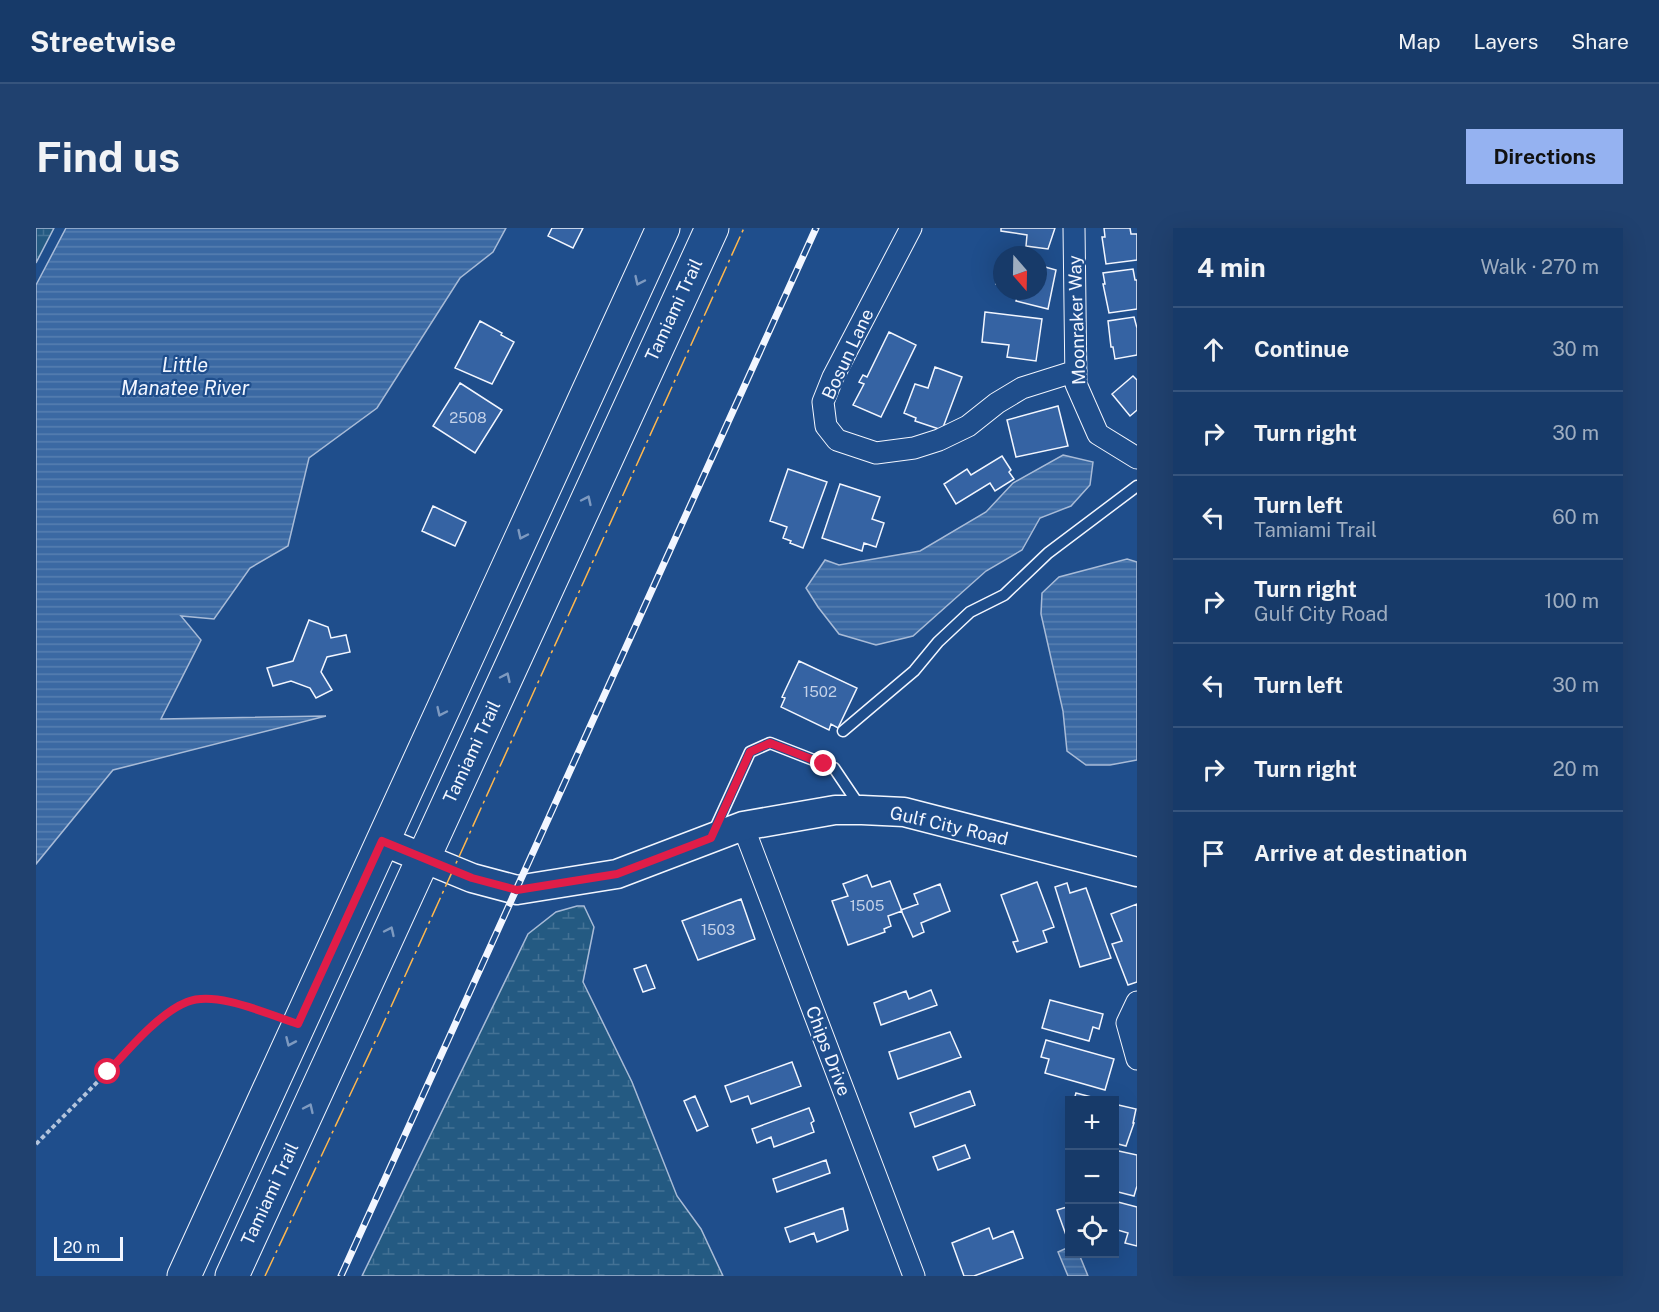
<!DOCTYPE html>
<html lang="en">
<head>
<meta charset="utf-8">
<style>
  :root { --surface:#173a69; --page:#20416f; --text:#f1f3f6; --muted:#9eadc0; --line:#36547d; --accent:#95b2f1 }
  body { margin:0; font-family:"Public Sans",sans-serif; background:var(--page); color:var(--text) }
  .controls { position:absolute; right:18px; bottom:18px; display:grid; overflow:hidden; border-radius:0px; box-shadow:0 6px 24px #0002 }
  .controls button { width:54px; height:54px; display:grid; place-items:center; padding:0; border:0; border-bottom:2px solid var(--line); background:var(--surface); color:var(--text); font:30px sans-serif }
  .compass { position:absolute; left:957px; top:18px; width:54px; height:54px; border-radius:50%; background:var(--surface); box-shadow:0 6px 24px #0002; rotate:160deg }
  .scale { position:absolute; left:18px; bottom:15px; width:69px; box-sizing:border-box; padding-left:6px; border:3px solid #f2f6ff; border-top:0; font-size:16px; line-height:21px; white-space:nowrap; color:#f2f6ff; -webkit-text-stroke:4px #1f4e8c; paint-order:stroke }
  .stop { position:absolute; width:18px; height:18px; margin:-14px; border:4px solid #e11d48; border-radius:50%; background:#fff }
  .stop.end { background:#e11d48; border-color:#fff; box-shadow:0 2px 6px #0008 }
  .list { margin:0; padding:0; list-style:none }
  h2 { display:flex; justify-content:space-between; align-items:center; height:78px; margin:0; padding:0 24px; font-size:26px }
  h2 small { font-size:20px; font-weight:400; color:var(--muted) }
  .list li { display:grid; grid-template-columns:39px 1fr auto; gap:18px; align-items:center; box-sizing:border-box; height:84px; padding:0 24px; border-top:2px solid var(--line) }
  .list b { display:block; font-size:22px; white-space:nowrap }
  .list p { margin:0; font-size:20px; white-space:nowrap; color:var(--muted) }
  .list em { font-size:20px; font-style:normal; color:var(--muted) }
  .icon { flex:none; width:33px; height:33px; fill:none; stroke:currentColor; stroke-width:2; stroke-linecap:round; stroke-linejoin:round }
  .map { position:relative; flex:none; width:1101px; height:1048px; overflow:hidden; border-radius:0px }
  header { display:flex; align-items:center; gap:36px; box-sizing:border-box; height:84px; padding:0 30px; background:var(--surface); border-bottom:2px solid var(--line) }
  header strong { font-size:28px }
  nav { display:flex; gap:33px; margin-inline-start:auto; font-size:21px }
  .intro { display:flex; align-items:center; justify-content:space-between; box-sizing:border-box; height:144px; padding:0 36px }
  h1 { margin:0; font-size:42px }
  .button { padding:15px 27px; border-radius:0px; background:var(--accent); color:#111; font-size:21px; font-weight:700 }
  main { display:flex; gap:36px; padding:0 36px }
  aside { flex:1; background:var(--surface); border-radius:0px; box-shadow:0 6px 24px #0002 }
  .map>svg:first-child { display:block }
</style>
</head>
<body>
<header>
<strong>Streetwise</strong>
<nav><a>Map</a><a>Layers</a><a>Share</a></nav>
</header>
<div class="intro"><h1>Find us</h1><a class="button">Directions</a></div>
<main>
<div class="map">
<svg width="1101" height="1048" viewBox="0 0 1101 1048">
  <defs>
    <pattern id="wetland-marsh" width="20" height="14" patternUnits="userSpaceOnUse" patternTransform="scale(1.5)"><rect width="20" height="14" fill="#245a82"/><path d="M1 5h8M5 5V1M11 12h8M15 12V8" fill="none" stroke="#447295"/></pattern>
    <pattern id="water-rules" width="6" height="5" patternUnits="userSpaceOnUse" patternTransform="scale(1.5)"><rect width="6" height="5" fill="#3b69a3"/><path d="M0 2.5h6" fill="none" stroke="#587fb1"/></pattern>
  </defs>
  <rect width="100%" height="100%" fill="#1f4e8c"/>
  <path fill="url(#wetland-marsh)" stroke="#a8bbd7" stroke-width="1.5" d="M 0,0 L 18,0 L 0,35 Z
    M 541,678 L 548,678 L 558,699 L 547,754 L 596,854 L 641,968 L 665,1001 L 687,1048 L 326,1048 L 492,706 L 520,684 Z"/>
  <path fill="url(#water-rules)" stroke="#a8bbd7" stroke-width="1.5" d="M 30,0 L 470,0 L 457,24 L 424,50 L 341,180 L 273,230 L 252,318 L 214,340 L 178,391 L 145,388 L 165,412 L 125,491 L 290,488 L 77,542 L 0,636 L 0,57 Z
    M 1027,227 L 1057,234 L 1054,257 L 1035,278 L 1004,290 L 986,322 L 950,343 L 877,408 L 840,417 L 803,406 L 782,379 L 770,360 L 789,332 L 803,337 L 884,323 L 950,284 L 977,255 Z
    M 1091,331 L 1101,334 L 1101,532 L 1074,537 L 1050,537 L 1031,523 L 1027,483 L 1005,386 L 1006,365 L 1023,349 Z
    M 1033,1019 L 1034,1026 L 1043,1026 L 1052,1048 L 1032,1048 L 1022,1024 Z"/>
  <path fill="#3563a3" stroke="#f2f6ff" stroke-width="1.5" d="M 516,0 L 547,0 L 537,20 L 512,8 Z
    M 965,0 L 1019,0 L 1012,21 L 990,18 L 991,7 L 965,3 Z
    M 1068,0 L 1094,0 L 1095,6 L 1101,6 L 1101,32 L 1070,36 L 1066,9 L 1069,9 Z
    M 966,31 L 966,58 L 960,56 Z
    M 1002,37 L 1020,42 L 1012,81 L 980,73 L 983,63 L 1002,63 Z
    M 1097,41 L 1099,52 L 1101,52 L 1101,81 L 1073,85 L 1067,56 L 1069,56 L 1067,45 Z
    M 949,84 L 1006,91 L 1000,133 L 971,129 L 973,117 L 946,114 Z
    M 1098,89 L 1101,100 L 1101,127 L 1079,131 L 1077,119 L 1075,119 L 1072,93 Z
    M 444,93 L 466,105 L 465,107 L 478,114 L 456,156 L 419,140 Z
    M 853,104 L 880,117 L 845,189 L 817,177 L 828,156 L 823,154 L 827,147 L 831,149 Z
    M 899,139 L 926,149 L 906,202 L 879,193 L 880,190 L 868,185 L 879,156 L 892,160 Z
    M 1097,148 L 1101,152 L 1101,182 L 1094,188 L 1076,166 Z
    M 424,155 L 466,182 L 439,225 L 397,198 Z
    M 1022,178 L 1032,218 L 980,229 L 971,192 Z
    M 966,228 L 975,242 L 973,244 L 978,251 L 959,263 L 954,255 L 920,276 L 908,256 L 931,241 L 935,247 Z
    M 752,241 L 791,254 L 767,320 L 754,315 L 755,313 L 747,310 L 751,299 L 734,293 Z
    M 804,256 L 844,269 L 836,291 L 848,295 L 840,319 L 828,315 L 826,323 L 786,310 Z
    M 397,278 L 430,294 L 419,318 L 386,303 Z
    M 273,392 L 292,399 L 295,410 L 310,407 L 314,424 L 291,429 L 285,444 L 296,462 L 280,470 L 274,460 L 255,453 L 237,458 L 231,440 L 257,433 Z
    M 763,433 L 821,460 L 802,500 L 795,496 L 793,502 L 745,479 L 749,470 L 746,469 Z
    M 831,647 L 836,659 L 854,653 L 866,683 L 852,688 L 855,698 L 848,701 L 849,704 L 812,717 L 796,673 L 812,668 L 807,656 Z
    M 1001,654 L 1018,699 L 1007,703 L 1011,714 L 981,724 L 977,714 L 982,713 L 965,667 Z
    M 1031,655 L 1034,665 L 1050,660 L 1075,730 L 1044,739 L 1019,659 Z
    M 904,656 L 914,683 L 885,695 L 888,704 L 877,709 L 865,682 L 882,676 L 878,666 Z
    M 705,671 L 719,711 L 662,732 L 646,693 Z
    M 1101,676 L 1101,754 L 1092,757 L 1076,716 L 1086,713 L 1075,686 Z
    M 610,737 L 619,760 L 607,764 L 598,741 Z
    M 895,762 L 901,777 L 845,797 L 838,775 L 870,763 L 873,771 Z
    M 1014,772 L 1067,786 L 1063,801 L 1057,799 L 1053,813 L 1006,800 Z
    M 914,804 L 925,829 L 862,851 L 853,824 Z
    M 1010,812 L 1078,831 L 1069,862 L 1009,845 L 1013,831 L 1005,829 Z
    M 756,834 L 765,858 L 715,876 L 712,868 L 695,874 L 689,858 Z
    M 934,863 L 939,877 L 879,899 L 874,885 Z
    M 1040,865 L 1067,872 L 1038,872 Z
    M 659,868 L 672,898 L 661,903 L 648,873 Z
    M 1078,876 L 1100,881 L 1097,895 L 1098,895 L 1090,918 L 1078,915 Z
    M 773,880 L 778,893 L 775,895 L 778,904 L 738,919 L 735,909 L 721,915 L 716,901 Z
    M 929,917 L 934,930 L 902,942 L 897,929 Z
    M 1078,922 L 1101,927 L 1101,958 L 1098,968 L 1078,963 Z
    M 790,932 L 794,945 L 741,964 L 737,951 Z
    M 1078,973 L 1101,979 L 1101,1018 L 1089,1015 L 1092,1005 L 1078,1001 Z
    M 1034,978 L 1034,1006 L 1030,1007 L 1021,982 Z
    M 807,980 L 812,1002 L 781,1014 L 778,1005 L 754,1014 L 749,1000 Z
    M 953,1000 L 957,1011 L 977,1003 L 987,1030 L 938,1048 L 928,1048 L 916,1015 Z"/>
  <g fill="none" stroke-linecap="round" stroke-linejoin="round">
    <defs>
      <path id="lane" d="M 807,503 L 878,443 L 902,414 L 934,384 L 968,367 L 1012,325 L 1101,258
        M 677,605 L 714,524 L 734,515 L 798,540 L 825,580"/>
      <path id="street" d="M 875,0 L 797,149 L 787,174 L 790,198 L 801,212 L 840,225 L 878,220 L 903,212 L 932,198 L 961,175 L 986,160 L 1040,143
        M 1038,0 L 1040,156 L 1062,206 L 1101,230
        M 707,598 L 878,1048
        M 1101,774 L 1091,795 L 1101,831"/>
      <path id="secondary" d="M 346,613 L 436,650 L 481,662 L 581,646 L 707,598 L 799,582 L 826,582 L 868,584 L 1101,644"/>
      <path id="primary" d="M 148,1048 L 627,0
        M 196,1048 L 676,0"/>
    </defs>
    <use href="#lane" stroke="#f2f6ff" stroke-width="13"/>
    <use href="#street" stroke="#f2f6ff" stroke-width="23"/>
    <use href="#secondary" stroke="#f2f6ff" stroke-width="31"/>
    <use href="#primary" stroke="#f2f6ff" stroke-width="35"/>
    <path stroke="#b3c4dc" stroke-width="4" stroke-dasharray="4.5 3" stroke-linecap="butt" d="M 0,916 C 24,892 48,868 71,844 C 90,826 130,779 154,773 C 182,766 213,780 239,789"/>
    <use href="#lane" stroke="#1f4e8c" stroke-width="10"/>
    <use href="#street" stroke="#1f4e8c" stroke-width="21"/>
    <use href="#secondary" stroke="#1f4e8c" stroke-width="28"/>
    <use href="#primary" stroke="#1f4e8c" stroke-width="33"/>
    <defs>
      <path id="rail" d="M 305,1048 L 780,0"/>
    </defs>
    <use href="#rail" stroke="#f2f6ff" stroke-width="7"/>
    <use href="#rail" stroke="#1f4e8c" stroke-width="4.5" stroke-dasharray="14" stroke-linecap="butt"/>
    <path stroke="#ffb74d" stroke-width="1.5" stroke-dasharray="21 4.5 3 4.5" stroke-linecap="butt" d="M 229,1048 L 344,803 L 708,0"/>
  </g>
  <defs><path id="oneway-chevron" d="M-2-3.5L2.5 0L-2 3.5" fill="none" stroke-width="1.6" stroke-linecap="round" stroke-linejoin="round" transform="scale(1.5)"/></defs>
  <g stroke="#7e9ac0">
    <use href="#oneway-chevron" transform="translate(603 53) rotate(115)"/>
    <use href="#oneway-chevron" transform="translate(551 272) rotate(-65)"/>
    <use href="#oneway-chevron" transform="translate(486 307) rotate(115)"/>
    <use href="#oneway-chevron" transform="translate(470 449) rotate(-65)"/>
    <use href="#oneway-chevron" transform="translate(405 484) rotate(115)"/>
    <use href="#oneway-chevron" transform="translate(354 703) rotate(-65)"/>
    <use href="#oneway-chevron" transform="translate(254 814) rotate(114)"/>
    <use href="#oneway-chevron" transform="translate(273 880) rotate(-65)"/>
  </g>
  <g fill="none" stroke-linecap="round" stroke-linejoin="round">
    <path stroke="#e11d48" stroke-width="8" d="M 72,844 C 92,822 123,785 151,774 C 181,762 233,787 262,796 L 346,613 L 436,650 L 481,662 L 581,646 L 675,610 L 714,524 L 734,515 L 788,536"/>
  </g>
  <g text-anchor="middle" stroke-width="4.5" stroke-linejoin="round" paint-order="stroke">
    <g font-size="15" fill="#c3d1e8">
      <text x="432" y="195">2508</text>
      <text x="784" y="469">1502</text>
      <text x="831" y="683">1505</text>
      <text x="682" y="707">1503</text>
    </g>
    <g font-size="18" fill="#f2f6ff" stroke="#1f4e8c">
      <text transform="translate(638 82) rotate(-65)" y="6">Tamiami Trail</text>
      <text transform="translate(1041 92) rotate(-92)" y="6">Moonraker Way</text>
      <text transform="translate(812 126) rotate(-65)" y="6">Bosun Lane</text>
      <text transform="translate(436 524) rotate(-65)" y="6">Tamiami Trail</text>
      <text transform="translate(913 598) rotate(13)" y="6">Gulf City Road</text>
      <text transform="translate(792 823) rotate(69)" y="6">Chips Drive</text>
      <text transform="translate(234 966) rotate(-65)" y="6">Tamiami Trail</text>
    </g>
    <g font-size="20" font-style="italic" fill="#f2f6ff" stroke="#1f4e8c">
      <text x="149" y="144">Little<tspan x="149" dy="23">Manatee River</tspan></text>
    </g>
  </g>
</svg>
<div class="controls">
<button>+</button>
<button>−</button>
<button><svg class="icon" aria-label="locate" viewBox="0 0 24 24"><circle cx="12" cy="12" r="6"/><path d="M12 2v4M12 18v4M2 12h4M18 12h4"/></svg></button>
</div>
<svg class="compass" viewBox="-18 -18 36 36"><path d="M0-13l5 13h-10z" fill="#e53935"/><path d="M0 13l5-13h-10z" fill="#9eadc0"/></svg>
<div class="scale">20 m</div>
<div class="stop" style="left:72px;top:844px"></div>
<div class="stop end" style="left:788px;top:536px"></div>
</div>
<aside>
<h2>4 min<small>Walk · 270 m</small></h2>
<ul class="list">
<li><svg class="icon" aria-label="ahead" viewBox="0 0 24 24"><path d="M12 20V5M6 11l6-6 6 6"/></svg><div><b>Continue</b></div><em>30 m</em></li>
<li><svg class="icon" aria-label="right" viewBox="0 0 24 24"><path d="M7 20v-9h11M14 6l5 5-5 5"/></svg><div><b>Turn right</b></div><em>30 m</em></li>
<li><svg class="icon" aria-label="left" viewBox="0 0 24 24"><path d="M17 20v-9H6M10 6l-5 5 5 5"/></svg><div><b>Turn left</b><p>Tamiami Trail</p></div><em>60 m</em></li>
<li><svg class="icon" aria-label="right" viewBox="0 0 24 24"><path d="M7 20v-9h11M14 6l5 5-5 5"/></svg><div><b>Turn right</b><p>Gulf City Road</p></div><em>100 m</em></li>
<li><svg class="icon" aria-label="left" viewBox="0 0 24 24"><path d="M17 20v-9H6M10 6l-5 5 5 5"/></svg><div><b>Turn left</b></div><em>30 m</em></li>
<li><svg class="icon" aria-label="right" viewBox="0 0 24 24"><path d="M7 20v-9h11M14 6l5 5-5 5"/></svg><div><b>Turn right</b></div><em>20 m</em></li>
<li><svg class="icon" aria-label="arrive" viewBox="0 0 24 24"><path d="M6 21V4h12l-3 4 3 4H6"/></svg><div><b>Arrive at destination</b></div></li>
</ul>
</aside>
</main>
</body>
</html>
